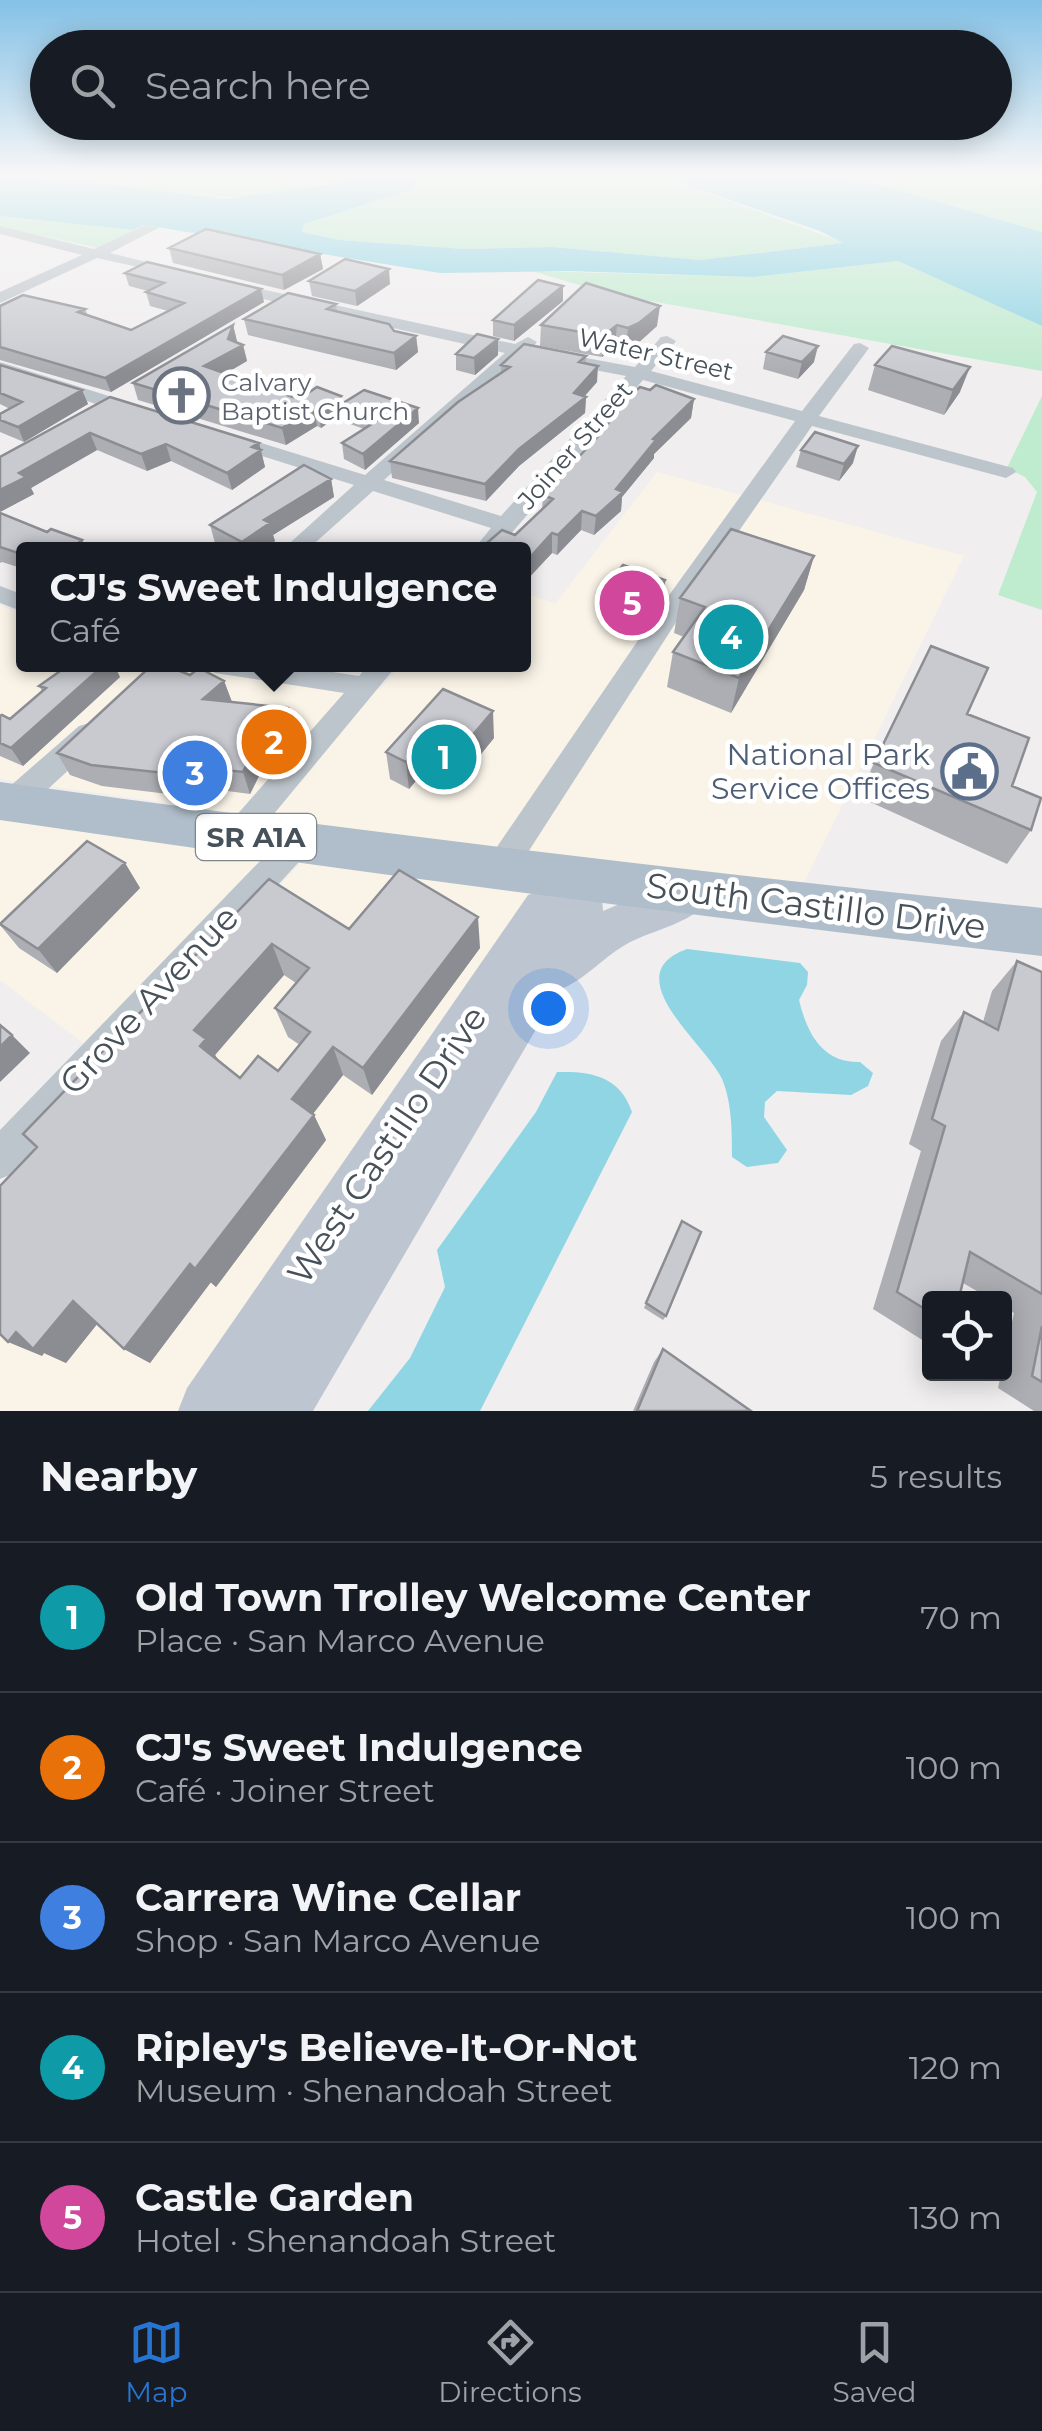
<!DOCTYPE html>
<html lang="en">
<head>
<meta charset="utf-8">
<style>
  :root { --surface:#171b24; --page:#242831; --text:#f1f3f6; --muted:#9ea1a6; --line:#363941; --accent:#2775d1 }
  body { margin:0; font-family:Montserrat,sans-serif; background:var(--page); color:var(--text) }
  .controls { position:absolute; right:30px; bottom:30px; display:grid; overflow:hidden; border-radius:10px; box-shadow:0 5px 25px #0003 }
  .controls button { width:90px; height:90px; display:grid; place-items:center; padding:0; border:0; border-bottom:2px solid var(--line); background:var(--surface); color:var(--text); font:50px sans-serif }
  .you { position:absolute; left:548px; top:1008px; width:35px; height:35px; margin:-25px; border:8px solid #fff; border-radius:50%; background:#1a73e8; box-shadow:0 0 0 15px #1a73e833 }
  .badge { display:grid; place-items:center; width:65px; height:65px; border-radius:50%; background:var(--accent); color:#fff; font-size:32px; font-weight:700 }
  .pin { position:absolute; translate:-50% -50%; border:5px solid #fff; box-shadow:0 2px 10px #0006 }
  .popup { position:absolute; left:16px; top:542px; width:515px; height:130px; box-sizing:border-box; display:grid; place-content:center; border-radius:10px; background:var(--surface); filter:drop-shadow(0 2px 8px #0005); font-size:32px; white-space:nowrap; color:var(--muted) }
  .popup b { font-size:38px; color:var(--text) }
  .popup::after { content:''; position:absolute; left:50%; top:100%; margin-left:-20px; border:20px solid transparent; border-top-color:var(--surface) }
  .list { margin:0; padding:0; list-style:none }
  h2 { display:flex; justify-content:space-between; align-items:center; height:130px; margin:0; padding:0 40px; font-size:42px }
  h2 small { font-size:32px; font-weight:400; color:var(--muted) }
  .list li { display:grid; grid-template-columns:65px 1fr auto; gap:30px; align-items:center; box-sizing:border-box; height:150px; padding:0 40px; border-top:2px solid var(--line) }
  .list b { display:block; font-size:38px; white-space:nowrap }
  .list p { margin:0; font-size:32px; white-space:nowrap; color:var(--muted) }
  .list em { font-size:32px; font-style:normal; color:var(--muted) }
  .icon { flex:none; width:55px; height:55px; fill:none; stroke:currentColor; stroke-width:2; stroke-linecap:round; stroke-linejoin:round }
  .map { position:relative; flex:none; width:1042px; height:1411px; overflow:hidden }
  .search { position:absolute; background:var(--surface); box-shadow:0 5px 25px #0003; left:30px; right:30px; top:30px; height:110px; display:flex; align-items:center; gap:25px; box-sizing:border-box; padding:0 35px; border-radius:55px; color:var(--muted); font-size:38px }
  .sheet { height:880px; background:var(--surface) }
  nav { display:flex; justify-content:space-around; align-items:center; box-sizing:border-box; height:140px; border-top:2px solid var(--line); background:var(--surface); font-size:28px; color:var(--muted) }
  nav a { display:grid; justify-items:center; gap:5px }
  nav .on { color:var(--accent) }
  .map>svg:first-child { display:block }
</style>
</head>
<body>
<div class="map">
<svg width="1042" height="1411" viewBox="0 0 1042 1411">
  <rect width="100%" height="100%" fill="#f0eeee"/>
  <path fill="#faf4e8" d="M 657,472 L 964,556 L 799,893 L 0,779 L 0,605 L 24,615 L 24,664 L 166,665 L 379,690 L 401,665 L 524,664 L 524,592 L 555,604 Z
    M 0,815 L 269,852 L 85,1044 L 0,980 Z
    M 306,857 L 538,886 L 180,1411 L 0,1411 L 0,1189 Z"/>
  <path fill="#bfebcf" d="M 31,175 L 346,175 C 259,218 125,185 31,175 Z
    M 428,175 L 656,175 L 845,243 L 700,260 L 552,247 L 464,249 L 340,240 L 300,232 L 304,224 L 405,192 Z
    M 847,175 L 1042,175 L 1042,232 Z
    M 0,216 L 133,230 L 144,225 L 160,228 L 108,250 L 0,227 Z
    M 898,261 L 1042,326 L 1042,371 L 606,293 L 532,271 L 753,277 Z
    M 1042,396 L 1042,610 L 998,595 L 1037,492 L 1025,477 L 1007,468 Z"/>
  <path fill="#8fd5e4" d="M 0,175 L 31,175 L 226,199 L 326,185 L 346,175 L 428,175 L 405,192 L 304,224 L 301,232 L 340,240 L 464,249 L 552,247 L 700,260 L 843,243 L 820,231 L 657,175 L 847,175 L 1042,232 L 1042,326 L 898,261 L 753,277 L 568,271 L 440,273 L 144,225 L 133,230 L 0,216 Z
    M 687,949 L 800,963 L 808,972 L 807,985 L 799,1000 C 807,1033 822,1063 860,1062 L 873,1073 L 868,1086 L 851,1095 L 777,1091 L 765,1102 L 764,1117 L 787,1150 L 778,1163 L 747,1167 L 732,1157 C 732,1133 732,1102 722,1079 C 706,1044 614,975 687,949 Z
    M 557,1072 C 591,1071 620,1076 632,1112 L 480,1411 L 368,1411 L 410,1358 L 445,1287 L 437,1250 L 536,1112 Z"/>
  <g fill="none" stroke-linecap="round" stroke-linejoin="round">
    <path fill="#bdc5cc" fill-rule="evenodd" d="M 146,225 L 158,228 L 110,253 L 183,271 L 183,277 L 97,258 L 0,303 L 0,292 L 82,255 L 0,234 L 0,226 L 94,249 Z
      M 229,282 L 515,344 L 528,337 L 537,342 L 532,348 L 635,367 L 661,337 L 667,336 L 676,341 L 651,371 L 802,411 L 854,344 L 860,343 L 869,348 L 819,416 L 1013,468 L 1016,472 L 1006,478 L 812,426 L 684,610 L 512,877 L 501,881 L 490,877 L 485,867 L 490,857 L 667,598 L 795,421 L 643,380 L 497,550 L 473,550 L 491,528 L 373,491 L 307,550 L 282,550 L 354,485 L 218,442 L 218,434 L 232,434 L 365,475 L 505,353 L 223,290 L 221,287 ZM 522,356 L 626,376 L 501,516 L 384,480 Z
      M 0,362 L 144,407 L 147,411 L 137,417 L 130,415 L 0,373 Z
      M 0,586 L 24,595 L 24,612 L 0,603 Z
      M 202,664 L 280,664 L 359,676 L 369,664 L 398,664 L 249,844 L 238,848 L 227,844 L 222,835 L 227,826 L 344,693 L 215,673 Z
      M 89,723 L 99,726 L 103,734 L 99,742 L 23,812 L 12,815 L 1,812 L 1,794 L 79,726 Z
      M 298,829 L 309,833 L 314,842 L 309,851 L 14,1173 L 0,1179 L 0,1130 L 287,833 Z"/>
    <path fill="#bdc6d0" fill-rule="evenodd" d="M 591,858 L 607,864 L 613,877 L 602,899 L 603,911 L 690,874 L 706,880 L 712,894 C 699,923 652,929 625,945 C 601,959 585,980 559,990 L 313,1411 L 178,1411 L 187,1388 L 528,895 L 564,883 L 575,864 Z"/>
    <path fill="#afbeca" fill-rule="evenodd" d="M 0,782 C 347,830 694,872 1042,908 L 1042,956 C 694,917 347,871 0,820 Z"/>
  </g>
  <path fill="#acaeb3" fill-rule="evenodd" d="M 169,248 L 320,254 L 323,269 L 284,290 L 173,263 Z
    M 125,273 L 264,302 L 111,392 L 0,360 L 0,306 L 85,309 L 88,316 L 131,330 L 168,311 L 150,306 L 146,292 L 148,291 L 129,286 Z
    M 309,281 L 390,284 L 357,306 L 312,296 Z
    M 586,283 L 657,326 L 637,344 L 626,348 L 615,346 L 602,357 L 540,346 L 541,325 Z
    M 563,301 L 514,341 L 493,336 L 493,320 Z
    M 336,304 L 337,312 L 394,331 L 416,336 L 418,352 L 396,370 L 248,335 L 244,319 Z
    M 233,325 L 237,342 L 243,345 L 247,361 L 225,374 L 299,399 L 341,396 L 342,404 L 419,423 L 365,470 L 344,459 L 342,443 L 364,429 L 342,421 L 341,414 L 321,428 L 317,426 L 286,445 L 138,400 L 133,383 Z
    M 498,339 L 498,355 L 475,375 L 456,370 L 456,354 Z
    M 766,352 L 814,362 L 798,379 L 763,369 Z
    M 586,356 L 586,363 L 597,382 L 585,396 L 586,397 L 585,413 L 519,466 L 486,501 L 392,478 L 390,461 L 501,373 L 501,365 Z
    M 0,365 L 82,390 L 88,404 L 24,442 L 0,432 L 0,414 L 10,409 L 0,404 Z
    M 875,365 L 960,392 L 944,415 L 868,390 Z
    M 650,390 L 694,399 L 691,418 L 654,454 L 654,458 L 622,497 L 621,511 L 594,535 L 581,530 L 557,555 L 552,553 L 524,583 L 524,550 L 481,550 L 481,548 L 515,535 L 542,510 L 543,495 L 602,432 L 606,427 L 606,417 Z
    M 110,397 L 259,443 L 265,467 L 232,490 L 171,461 L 147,471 L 97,450 L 31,488 L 34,494 L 0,512 Z
    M 801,450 L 853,463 L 839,481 L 796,467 Z
    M 331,479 L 334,497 L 273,535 L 275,541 L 262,550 L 227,550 L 215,543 L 210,525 Z
    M 0,513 L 47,532 L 82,540 L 86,550 L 24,550 L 24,569 L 2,562 L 0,563 Z
    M 814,556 L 804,590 L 731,713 L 667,687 L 673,652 L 684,637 L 674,633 L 680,598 Z
    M 665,580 L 663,598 L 646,622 L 601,608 L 603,590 Z
    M 190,675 L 224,681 L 232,702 L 294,730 L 285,751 L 272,750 L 250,794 L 205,788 L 201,798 L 102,786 L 70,775 L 57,753 Z
    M 120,677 L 23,766 L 0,756 L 0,716 L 10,719 L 42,691 L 39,686 Z
    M 967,714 L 1012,786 L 1031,830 L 1007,864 L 859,797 L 874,763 Z
    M 494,738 L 451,791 L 420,776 L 409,789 L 390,779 L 386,752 Z
    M 125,863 L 140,888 L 57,973 L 19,948 L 0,925 Z
    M 269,879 L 349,929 L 480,948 L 372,1095 L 343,1075 L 313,1114 L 326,1140 L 216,1287 L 211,1282 L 150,1363 L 124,1349 L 97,1324 L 66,1363 L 44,1353 L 42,1356 L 37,1147 ZM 284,975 L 296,983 L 275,1008 L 288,1037 L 300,1045 L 278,1071 L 240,1078 L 219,1061 L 215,1055 Z
    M 1017,961 L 1042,972 L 1042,1411 L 1034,1411 L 998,1388 L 1001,1374 L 1004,1374 L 1004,1357 L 1014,1313 L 1004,1308 L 1004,1298 L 989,1298 L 963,1283 L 930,1298 L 930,1337 L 924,1341 L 873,1309 L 921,1151 L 909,1144 L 941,1041 L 964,1012 L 983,1022 L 992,991 Z
    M 682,1221 L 666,1316 L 663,1320 L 644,1308 Z
    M 663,1349 L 751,1411 L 633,1411 L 654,1362 Z"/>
  <path fill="#8c8d92" d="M 320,254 L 323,269 L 284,290 L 282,275 Z
    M 389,269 L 390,284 L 357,306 L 355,291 Z
    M 563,286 L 563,301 L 514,341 L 514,325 Z
    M 261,289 L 264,302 L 111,392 L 105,378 Z
    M 660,306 L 657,326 L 637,344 L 626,348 L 628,328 Z
    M 233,325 L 237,341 L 234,350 L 243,345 L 247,361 L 209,383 L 204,366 L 228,339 Z
    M 617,325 L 615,346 L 602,357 L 603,336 Z
    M 416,336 L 418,352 L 396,370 L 394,353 Z
    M 498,339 L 498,355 L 475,375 L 474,358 Z
    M 818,346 L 814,362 L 798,379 L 802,362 Z
    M 598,366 L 597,382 L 580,401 L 586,397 L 585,413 L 519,466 L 486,501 L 485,484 Z
    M 970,367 L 960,392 L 944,415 L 953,390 Z
    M 82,390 L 88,404 L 24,442 L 18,427 Z
    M 341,396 L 343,406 L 340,405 L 341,414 L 321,428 L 318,411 Z
    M 694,399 L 691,418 L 654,454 L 654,458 L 622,497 L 621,511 L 594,535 L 596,516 L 616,489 L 653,439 Z
    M 418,408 L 419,423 L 365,470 L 363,454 Z
    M 314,409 L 317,426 L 286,445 L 282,428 Z
    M 90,433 L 97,450 L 31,488 L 34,494 L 0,512 L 0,490 L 19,473 Z
    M 259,443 L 265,467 L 232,490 L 227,473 L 252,447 Z
    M 166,444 L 171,461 L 147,471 L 141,454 Z
    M 858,446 L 853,463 L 839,481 L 844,464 Z
    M 331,479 L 334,497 L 273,535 L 275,541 L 262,550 L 244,550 L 242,542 L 264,520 Z
    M 582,511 L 581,530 L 557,555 L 558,535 Z
    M 552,533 L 552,553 L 524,583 L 524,564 Z
    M 82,540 L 86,550 L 69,550 Z
    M 814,556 L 804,590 L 731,713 L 739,678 Z
    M 665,580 L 663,598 L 646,622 L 648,604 Z
    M 105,664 L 114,664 L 120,677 L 23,766 L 11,748 Z
    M 224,681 L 232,702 L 203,699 Z
    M 288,708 L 294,730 L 285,751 L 279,730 Z
    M 493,711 L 494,738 L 451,791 L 448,764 Z
    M 265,728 L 272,750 L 250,794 L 243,772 Z
    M 417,749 L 420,776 L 409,789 L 406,762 Z
    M 197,767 L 205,788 L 201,798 L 192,776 Z
    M 125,863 L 140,888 L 57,973 L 38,949 Z
    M 478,917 L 480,948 L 372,1095 L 363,1068 Z
    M 272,944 L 284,975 L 215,1055 L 223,1067 L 200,1046 L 194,1030 Z
    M 12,1035 L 30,1053 L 0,1082 L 0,1047 Z
    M 333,1047 L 343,1075 L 305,1124 L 292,1099 Z
    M 314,1115 L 326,1140 L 216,1287 L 195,1269 Z
    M 190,1264 L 211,1282 L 150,1363 L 124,1349 Z
    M 73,1301 L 102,1318 L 66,1363 L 44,1353 L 42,1356 L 8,1342 L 16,1332 Z"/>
  <path fill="#c8cad0" stroke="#8c8d92" stroke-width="2.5" fill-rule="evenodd" d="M 206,229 L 320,254 L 282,275 L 169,248 Z
    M 345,259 L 389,269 L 355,291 L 309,281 Z
    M 147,262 L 261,289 L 105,378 L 0,347 L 0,306 L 23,295 L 85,309 L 78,312 L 131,330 L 184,303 L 146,292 L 164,283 L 125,273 Z
    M 538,280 L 563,286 L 514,325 L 493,320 Z
    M 586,283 L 660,306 L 639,323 L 628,328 L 617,325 L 603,336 L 541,325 Z
    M 288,293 L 336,304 L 327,309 L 389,324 L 394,331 L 416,336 L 394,353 L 244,319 Z
    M 233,325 L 228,339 L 243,345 L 204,366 L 299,399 L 317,387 L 341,396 L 318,411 L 314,409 L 282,428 L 133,383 Z
    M 477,334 L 498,339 L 474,358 L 456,354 Z
    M 783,336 L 818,346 L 802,362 L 766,352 Z
    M 524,344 L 586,356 L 579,362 L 598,366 L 574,393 L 586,397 L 519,449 L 485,484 L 390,461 L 458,402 L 510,367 L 501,365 Z
    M 892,346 L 970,367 L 953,390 L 875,365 Z
    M 0,365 L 82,390 L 18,427 L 0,420 L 0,414 L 22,402 L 0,393 Z
    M 656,385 L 694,399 L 653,439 L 656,440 L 616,489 L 623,492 L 596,516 L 582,511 L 558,535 L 552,533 L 524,564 L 524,550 L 486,550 L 481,548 L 502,530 L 515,535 L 553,499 L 543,495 L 602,432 L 612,418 L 606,417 L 640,387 L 650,390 Z
    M 364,390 L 418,408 L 363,454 L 342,443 L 378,420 L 340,405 Z
    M 110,397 L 259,443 L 252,447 L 261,450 L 227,473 L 166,444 L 141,454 L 90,433 L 19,473 L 26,477 L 0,490 L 0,457 Z
    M 815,432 L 858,446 L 844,464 L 801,450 Z
    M 304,465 L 331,479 L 264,520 L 270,523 L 242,542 L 210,525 Z
    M 0,513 L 47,532 L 51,529 L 82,540 L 69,550 L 24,550 L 24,555 L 0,547 Z
    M 731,529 L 814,556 L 739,678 L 673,652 L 705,607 L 680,598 Z
    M 209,545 L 220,550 L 202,550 Z
    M 623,565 L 665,580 L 648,604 L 603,590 Z
    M 931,646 L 988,668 L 967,714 L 1029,738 L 1012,786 L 1041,798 L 1031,830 L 874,763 Z
    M 70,664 L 105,664 L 11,748 L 0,743 L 0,716 L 2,715 L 10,719 L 46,688 L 39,686 Z
    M 153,664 L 162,664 L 190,675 L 199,668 L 224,681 L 203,699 L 288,708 L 279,730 L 265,728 L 243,772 L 197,767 L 192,776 L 91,765 L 57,753 Z
    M 443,689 L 493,711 L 448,764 L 417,749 L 406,762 L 386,752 Z
    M 87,841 L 125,863 L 38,949 L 0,924 Z
    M 399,870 L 478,917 L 363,1068 L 333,1047 L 292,1099 L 314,1115 L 195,1269 L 190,1264 L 124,1349 L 73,1301 L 33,1349 L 16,1332 L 8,1342 L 0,1334 L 0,1186 L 37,1147 L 23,1134 L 269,879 L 349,929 ZM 272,944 L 309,968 L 275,1008 L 310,1032 L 278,1071 L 258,1056 L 240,1078 L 200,1046 L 206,1039 L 194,1030 Z
    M 1017,961 L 1042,972 L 1042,1294 L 970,1252 L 959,1298 L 930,1298 L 930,1312 L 897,1292 L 945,1126 L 932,1119 L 964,1012 L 998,1030 Z
    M 0,1025 L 12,1035 L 0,1047 Z
    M 682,1221 L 701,1232 L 666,1316 L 646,1303 Z
    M 1042,1326 L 1042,1382 L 1032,1376 Z
    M 663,1349 L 751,1411 L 637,1411 Z"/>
  <linearGradient id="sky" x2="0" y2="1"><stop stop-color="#84c1e6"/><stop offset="0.47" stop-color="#f8f7f7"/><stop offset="1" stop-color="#f8f7f7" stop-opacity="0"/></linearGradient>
  <rect width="1042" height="373" fill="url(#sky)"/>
  <defs>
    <symbol id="church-ring" viewBox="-11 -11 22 22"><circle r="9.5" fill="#fff" stroke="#6b7280" stroke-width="1.5"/><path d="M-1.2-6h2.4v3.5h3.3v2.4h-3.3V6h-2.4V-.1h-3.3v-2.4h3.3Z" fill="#6b7280"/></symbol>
    <symbol id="civic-ring" viewBox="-11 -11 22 22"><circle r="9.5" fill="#fff" stroke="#5c6f8a" stroke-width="1.5"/><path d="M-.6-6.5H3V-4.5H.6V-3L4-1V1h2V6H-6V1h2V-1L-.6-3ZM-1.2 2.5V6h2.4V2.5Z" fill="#5c6f8a"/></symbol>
  </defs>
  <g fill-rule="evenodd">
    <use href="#church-ring" x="150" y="364" width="63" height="63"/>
    <use href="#civic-ring" x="938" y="740" width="63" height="63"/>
  </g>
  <g text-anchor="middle" stroke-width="9" stroke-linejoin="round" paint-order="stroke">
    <g font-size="25" fill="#475159" stroke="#fff">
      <text transform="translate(656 354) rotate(13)" y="9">Water Street</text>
      <text transform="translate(575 445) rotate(-49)" y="9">Joiner Street</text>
    </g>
    <g font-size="25" fill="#5b616d" stroke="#fff" text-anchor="start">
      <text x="221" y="391">Calvary<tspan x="221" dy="29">Baptist Church</tspan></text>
    </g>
    <rect fill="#fff" stroke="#7e858b" stroke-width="2.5" x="196" y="814" width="120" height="46" rx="8"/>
    <g font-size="28" font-weight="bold" fill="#475159">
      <text x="256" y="847">SR A1A</text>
    </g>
    <g font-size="30" fill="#4e5e75" stroke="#fff" text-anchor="end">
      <text x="930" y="765">National Park<tspan x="930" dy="34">Service Offices</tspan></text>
    </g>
    <g font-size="35" fill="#475159" stroke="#fff">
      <text transform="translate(816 906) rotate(7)" y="12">South Castillo Drive</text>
      <text transform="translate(149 1000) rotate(-47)" y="12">Grove Avenue</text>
      <text transform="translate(387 1145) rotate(-56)" y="12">West Castillo Drive</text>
    </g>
  </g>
</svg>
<div class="controls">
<button><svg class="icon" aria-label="locate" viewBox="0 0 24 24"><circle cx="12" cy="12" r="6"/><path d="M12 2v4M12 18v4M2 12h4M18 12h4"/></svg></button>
</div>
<div class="you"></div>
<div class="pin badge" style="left:444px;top:757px;background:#0f9aa8">1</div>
<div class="pin badge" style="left:274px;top:742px;background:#e8710a">2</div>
<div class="popup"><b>CJ's Sweet Indulgence</b>Café</div>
<div class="pin badge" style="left:195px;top:773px;background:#3f7fe0">3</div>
<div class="pin badge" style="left:731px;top:637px;background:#0f9aa8">4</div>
<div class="pin badge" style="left:632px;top:603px;background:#d1479c">5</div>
<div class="search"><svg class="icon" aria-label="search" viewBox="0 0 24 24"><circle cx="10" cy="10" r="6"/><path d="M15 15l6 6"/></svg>Search here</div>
</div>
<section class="sheet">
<h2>Nearby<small>5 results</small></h2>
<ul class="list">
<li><span class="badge" style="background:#0f9aa8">1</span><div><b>Old Town Trolley Welcome Center</b><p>Place · San Marco Avenue</p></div><em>70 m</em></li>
<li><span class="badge" style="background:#e8710a">2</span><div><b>CJ's Sweet Indulgence</b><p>Café · Joiner Street</p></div><em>100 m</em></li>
<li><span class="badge" style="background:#3f7fe0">3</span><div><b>Carrera Wine Cellar</b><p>Shop · San Marco Avenue</p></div><em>100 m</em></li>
<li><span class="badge" style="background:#0f9aa8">4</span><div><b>Ripley's Believe-It-Or-Not</b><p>Museum · Shenandoah Street</p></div><em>120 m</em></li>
<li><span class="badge" style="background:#d1479c">5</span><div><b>Castle Garden</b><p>Hotel · Shenandoah Street</p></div><em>130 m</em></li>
</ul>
</section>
<nav>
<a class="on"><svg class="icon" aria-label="map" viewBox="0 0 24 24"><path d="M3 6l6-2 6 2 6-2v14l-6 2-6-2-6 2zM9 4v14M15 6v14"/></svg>Map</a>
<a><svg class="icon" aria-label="directions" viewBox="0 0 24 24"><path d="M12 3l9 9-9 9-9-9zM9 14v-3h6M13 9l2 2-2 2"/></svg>Directions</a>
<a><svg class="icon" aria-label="saved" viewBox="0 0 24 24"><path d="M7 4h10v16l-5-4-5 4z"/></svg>Saved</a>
</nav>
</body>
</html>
